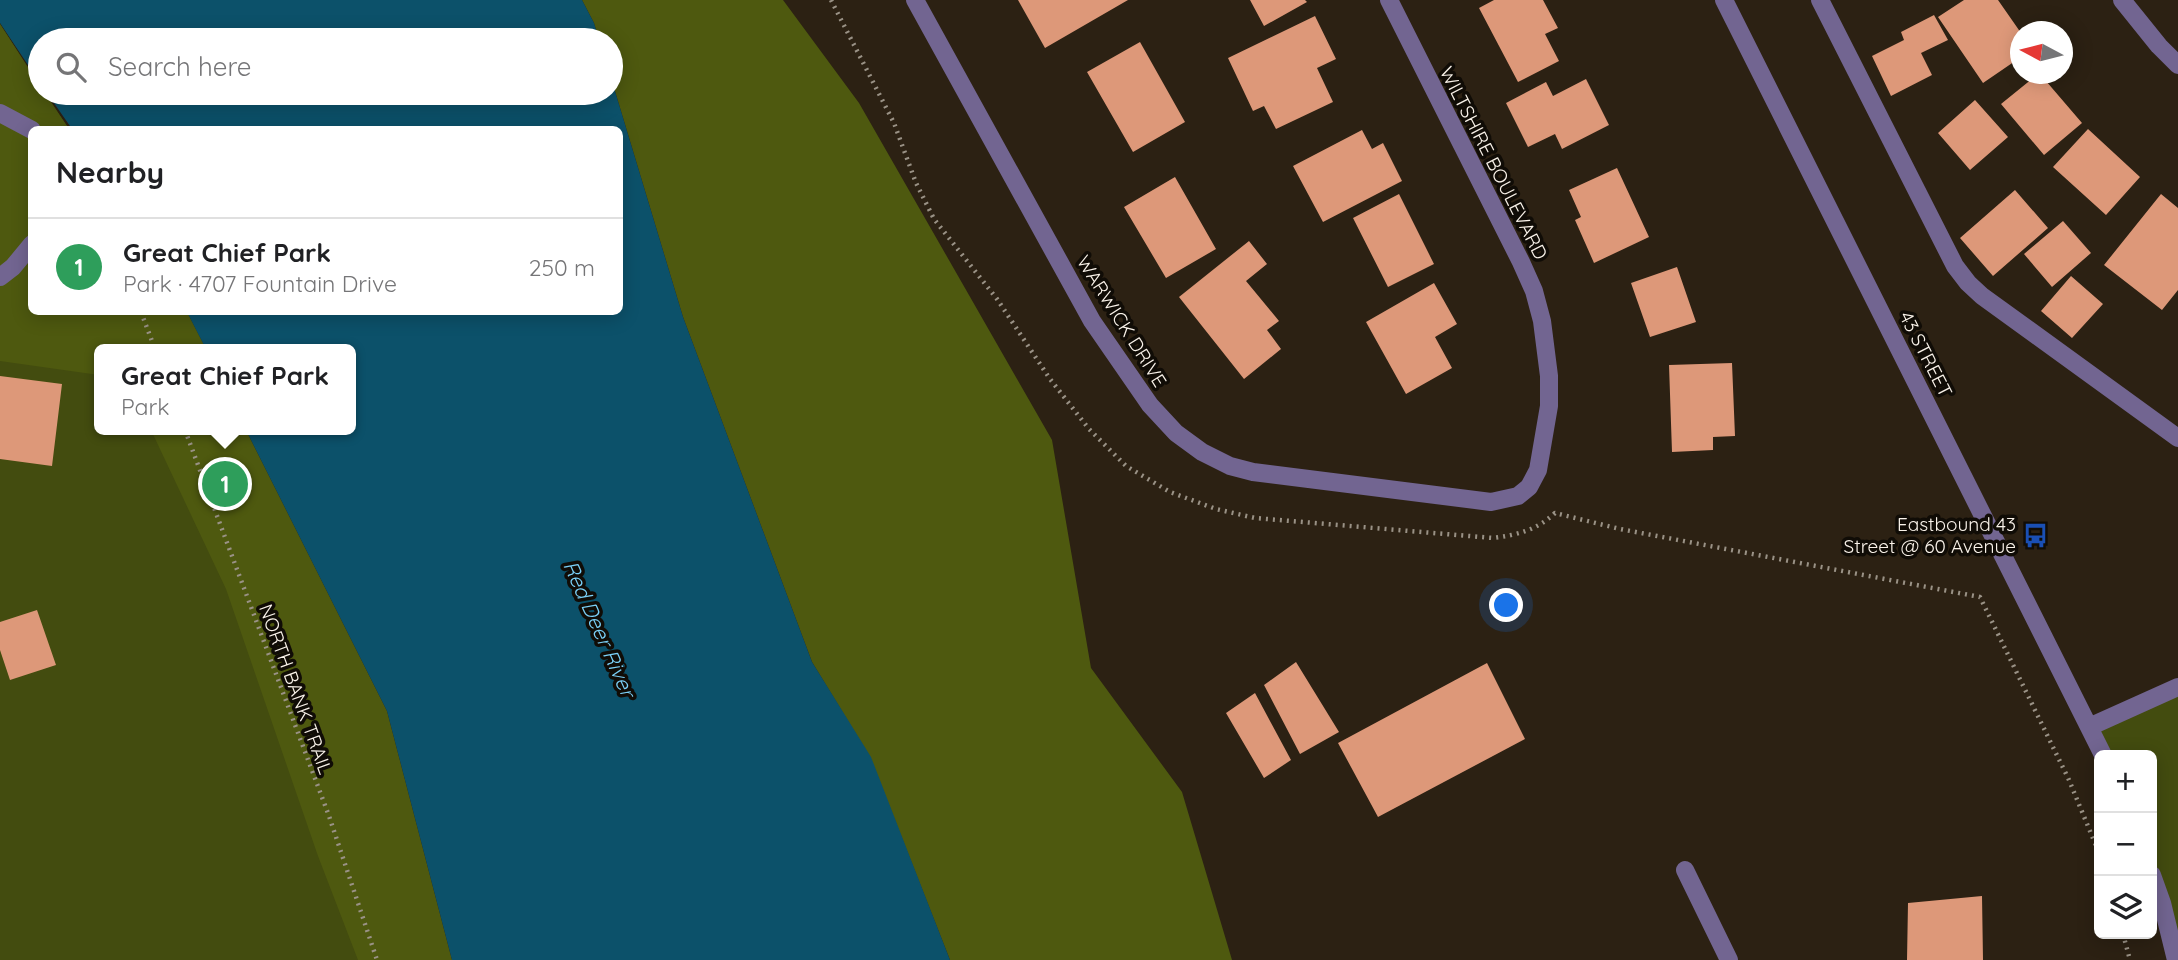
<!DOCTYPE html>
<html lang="en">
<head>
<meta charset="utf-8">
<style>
  :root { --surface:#fff; --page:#f6f6f6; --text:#202124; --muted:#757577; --line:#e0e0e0; --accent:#b45309 }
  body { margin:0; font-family:Quicksand,sans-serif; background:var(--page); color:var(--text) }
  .controls { position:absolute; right:21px; bottom:21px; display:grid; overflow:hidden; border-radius:10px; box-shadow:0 4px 18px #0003 }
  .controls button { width:63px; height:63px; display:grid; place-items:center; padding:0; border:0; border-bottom:2px solid var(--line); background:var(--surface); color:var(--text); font:35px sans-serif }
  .compass { position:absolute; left:2010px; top:21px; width:63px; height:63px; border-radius:50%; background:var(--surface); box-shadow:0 4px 18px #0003; rotate:277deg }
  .you { position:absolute; left:1507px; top:606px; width:24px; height:24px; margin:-18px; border:5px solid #fff; border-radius:50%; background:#1a73e8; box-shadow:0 0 0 10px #1a73e833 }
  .badge { display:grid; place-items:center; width:46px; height:46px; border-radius:50%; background:var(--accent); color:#fff; font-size:23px; font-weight:700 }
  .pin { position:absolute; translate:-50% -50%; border:4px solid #fff; box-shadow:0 2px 7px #0006 }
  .popup { position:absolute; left:94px; top:344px; width:262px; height:91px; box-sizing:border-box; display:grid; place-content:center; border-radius:10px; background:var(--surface); filter:drop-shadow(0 2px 5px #0005); font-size:23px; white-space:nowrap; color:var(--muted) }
  .popup b { font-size:26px; color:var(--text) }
  .popup::after { content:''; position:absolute; left:50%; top:100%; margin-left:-14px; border:14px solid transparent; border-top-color:var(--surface) }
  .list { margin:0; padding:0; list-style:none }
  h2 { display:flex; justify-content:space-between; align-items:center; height:91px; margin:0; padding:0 28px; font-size:30px }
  h2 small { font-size:23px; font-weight:400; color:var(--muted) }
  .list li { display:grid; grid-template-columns:46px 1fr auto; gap:21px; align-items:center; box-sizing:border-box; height:98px; padding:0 28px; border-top:2px solid var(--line) }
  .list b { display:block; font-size:26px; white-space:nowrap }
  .list p { margin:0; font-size:23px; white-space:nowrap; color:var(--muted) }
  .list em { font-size:23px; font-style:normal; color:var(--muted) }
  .icon { flex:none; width:38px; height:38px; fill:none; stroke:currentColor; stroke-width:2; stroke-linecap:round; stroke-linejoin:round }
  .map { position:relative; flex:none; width:2178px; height:960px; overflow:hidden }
  .search { position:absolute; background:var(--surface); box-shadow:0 4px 18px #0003; left:28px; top:28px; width:595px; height:77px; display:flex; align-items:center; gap:18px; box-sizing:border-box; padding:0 24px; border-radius:38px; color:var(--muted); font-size:26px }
  .panel { position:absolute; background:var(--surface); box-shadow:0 4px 18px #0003; left:28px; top:126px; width:595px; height:189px; border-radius:10px }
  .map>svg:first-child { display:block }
</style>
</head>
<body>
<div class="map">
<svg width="2178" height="960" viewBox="0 0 2178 960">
  <rect width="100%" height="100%" fill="#2c2113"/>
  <path fill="#434c0f" d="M 0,24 L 40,86 L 40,93 L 45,93 L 69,129 L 32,130 L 32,312 L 187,312 L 206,349 L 99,349 L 99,430 L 246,430 L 452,960 L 0,960 Z
    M 2178,687 L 2178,960 L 2152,875 L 2152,755 L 2103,755 L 2089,727 Z"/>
  <path fill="#4e590f" d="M 582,0 L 783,0 L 859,103 L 1052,440 L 1091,668 L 1182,792 L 1232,960 L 950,960 L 870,757 L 812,662 L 683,317 L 611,78 L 611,40 L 599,40 L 594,23 Z
    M 0,24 L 40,86 L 40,93 L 45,93 L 69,129 L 32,130 L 32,312 L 187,312 L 206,349 L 99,349 L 99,375 L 0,361 Z
    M 151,430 L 246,430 L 387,711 L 452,960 L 358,960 L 318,856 L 226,589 Z"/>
  <path fill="#0c516a" d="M 0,0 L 582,0 L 594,23 L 599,40 L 40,40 L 40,83 L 0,23 Z
    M 611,78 L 683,317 L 812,662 L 871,757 L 950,960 L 452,960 L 387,711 L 246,430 L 351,430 L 351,349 L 206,349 L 187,312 L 620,312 L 620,130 L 72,129 L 47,93 L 611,93 Z"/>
  <path fill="#dd9879" d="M 1018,0 L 1128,0 L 1045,48 Z
    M 1250,0 L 1305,0 L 1307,2 L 1264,26 Z
    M 1494,0 L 1543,0 L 1558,28 L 1545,34 L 1559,61 L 1518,82 L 1479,8 Z
    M 1964,0 L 1998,0 L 2021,33 L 2021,57 L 1983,83 L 1938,17 Z
    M 1934,15 L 1948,40 L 1921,53 L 1932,75 L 1891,96 L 1872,56 L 1904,40 L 1901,32 Z
    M 1315,16 L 1336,59 L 1317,68 L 1333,102 L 1276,129 L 1264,106 L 1253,111 L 1228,58 Z
    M 1140,42 L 1185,122 L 1133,152 L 1087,72 Z
    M 2038,74 L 2040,74 L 2082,123 L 2044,155 L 2001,104 Z
    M 1586,79 L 1609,125 L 1562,149 L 1555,134 L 1528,147 L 1506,103 L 1546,82 L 1553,96 Z
    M 1975,100 L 2008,137 L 1970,170 L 1938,133 Z
    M 2088,129 L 2140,177 L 2106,215 L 2053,167 Z
    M 1362,130 L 1372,149 L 1383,143 L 1402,181 L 1323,222 L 1293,166 Z
    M 1617,168 L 1649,237 L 1594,263 L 1575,220 L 1581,217 L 1569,190 Z
    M 1175,177 L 1216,249 L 1166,278 L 1124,207 Z
    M 2015,190 L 2048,228 L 1993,276 L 1960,238 Z
    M 1399,194 L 1434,264 L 1388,287 L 1353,218 Z
    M 2161,194 L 2178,208 L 2178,290 L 2162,310 L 2104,265 Z
    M 2063,221 L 2091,253 L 2052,287 L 2024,254 Z
    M 1249,241 L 1267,264 L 1246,281 L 1279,321 L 1267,330 L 1281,349 L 1244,379 L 1179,297 Z
    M 1677,267 L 1696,322 L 1650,337 L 1631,283 Z
    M 2071,276 L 2103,304 L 2072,338 L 2041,311 Z
    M 1434,283 L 1457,324 L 1435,337 L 1452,368 L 1406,394 L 1366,322 Z
    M 1732,363 L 1735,436 L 1713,437 L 1713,450 L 1672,452 L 1669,365 Z
    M 0,376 L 62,384 L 52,466 L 0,459 Z
    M 37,610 L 56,665 L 10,680 L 0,650 L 0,622 Z
    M 1296,662 L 1339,732 L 1300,754 L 1264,685 Z
    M 1487,663 L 1525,739 L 1378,817 L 1338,743 Z
    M 1255,693 L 1291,760 L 1264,778 L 1226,713 Z
    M 1982,896 L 1983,960 L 1907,960 L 1908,903 Z"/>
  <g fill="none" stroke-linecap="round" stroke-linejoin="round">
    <path stroke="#9a9286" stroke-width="4.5" stroke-dasharray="2 5" stroke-linecap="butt" d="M 831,0 L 894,123 L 916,183 L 934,219 L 997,299 L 1050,379 L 1089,429 L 1126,466 L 1170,492 L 1216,509 L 1255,518 L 1493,538 C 1517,535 1537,530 1555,513 L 1620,529 L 1980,597 L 2069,780 L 2099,853
      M 141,312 L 155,349
      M 185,430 L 329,816 L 377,960
      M 2123,934 L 2130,960"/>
    <path stroke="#726591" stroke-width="18" d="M 915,0 L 1092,321 L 1150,405 L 1176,433 L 1202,452 L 1230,466 L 1253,472 L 1491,502 L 1518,496 L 1529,487 L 1538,470 L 1549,406 L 1549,376 L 1542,321 L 1534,291 L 1521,262 L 1389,0
      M 1724,0 L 2103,755
      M 1820,0 L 1955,266 L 1968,283 L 1982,296 L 2178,438
      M 2122,0 L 2159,46 L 2178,65
      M 0,113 L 32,130
      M 0,277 L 13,267 L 32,244
      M 2089,727 L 2178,687
      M 1685,870 L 1729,960
      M 2152,875 L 2162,903 L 2176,960"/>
  </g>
  <defs>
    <symbol id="bus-bare" viewBox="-9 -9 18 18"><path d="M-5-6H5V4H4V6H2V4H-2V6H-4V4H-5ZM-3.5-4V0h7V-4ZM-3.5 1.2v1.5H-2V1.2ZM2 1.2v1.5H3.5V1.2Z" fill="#1a4fb4" stroke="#100c06" stroke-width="2.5" paint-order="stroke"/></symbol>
  </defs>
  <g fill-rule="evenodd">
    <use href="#bus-bare" x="2018" y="518" width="35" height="35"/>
  </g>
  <g text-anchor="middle" stroke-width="7" stroke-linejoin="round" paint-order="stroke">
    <g font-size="19" fill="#faf3ea" stroke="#100c06">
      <text transform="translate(1494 163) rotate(63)" y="7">WILTSHIRE BOULEVARD</text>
      <text transform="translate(1122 321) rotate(58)" y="7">WARWICK DRIVE</text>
      <text transform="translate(1926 354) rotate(63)" y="7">43 STREET</text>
      <text transform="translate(296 689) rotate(70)" y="7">NORTH BANK TRAIL</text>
    </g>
    <g font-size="19" fill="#faf3ea" stroke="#100c06" text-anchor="end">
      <text x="2016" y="531">Eastbound 43<tspan x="2016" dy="22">Street @ 60 Avenue</tspan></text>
    </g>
    <g font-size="21" font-style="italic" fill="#7ad0f7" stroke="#100c06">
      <text transform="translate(599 629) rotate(66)" y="7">Red Deer River</text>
    </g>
  </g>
</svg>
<div class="controls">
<button>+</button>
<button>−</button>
<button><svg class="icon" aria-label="layers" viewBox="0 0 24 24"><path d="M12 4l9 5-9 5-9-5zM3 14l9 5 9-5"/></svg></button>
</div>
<svg class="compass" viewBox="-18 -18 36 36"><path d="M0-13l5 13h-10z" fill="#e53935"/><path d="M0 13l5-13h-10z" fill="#757577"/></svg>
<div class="you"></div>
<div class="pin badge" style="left:225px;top:484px;background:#2e9e5b">1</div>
<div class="popup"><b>Great Chief Park</b>Park</div>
<div class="search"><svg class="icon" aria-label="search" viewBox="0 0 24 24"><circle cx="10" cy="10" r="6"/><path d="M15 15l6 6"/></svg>Search here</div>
<section class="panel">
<h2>Nearby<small></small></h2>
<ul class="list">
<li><span class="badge" style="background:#2e9e5b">1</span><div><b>Great Chief Park</b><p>Park · 4707 Fountain Drive</p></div><em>250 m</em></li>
</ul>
</section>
</div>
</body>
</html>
